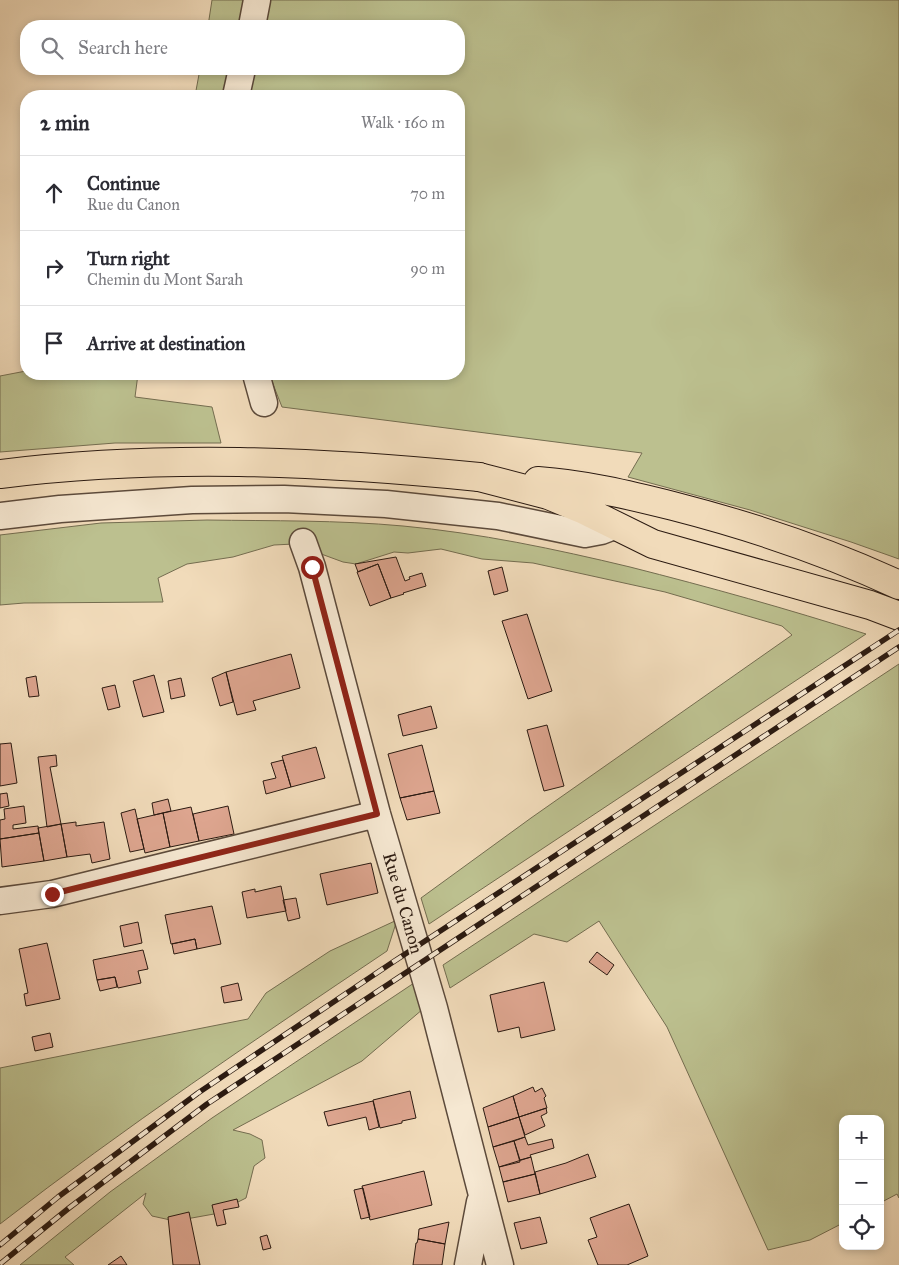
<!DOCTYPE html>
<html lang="en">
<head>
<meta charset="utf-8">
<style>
  :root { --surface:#fff; --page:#f2f2f3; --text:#2b2b33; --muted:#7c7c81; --line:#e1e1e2 }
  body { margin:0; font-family:"IM FELL Great Primer",serif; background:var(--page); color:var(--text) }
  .controls { position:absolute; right:15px; bottom:15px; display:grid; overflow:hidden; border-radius:10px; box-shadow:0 2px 8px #0003 }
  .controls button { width:45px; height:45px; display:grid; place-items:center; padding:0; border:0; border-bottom:1px solid var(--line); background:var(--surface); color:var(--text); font:25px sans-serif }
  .stop { position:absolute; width:15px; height:15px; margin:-11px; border:4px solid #8f2418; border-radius:50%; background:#fff }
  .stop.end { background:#8f2418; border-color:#fff; box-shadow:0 1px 5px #0008 }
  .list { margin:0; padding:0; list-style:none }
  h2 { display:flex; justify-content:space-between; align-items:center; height:65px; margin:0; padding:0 20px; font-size:21px }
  h2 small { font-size:16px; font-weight:400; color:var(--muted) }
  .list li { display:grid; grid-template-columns:32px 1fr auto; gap:15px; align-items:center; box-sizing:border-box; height:75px; padding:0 20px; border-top:1px solid var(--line) }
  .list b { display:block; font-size:19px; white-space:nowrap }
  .list p { margin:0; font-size:16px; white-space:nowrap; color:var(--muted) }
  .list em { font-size:16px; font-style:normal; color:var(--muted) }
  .icon { flex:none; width:28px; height:28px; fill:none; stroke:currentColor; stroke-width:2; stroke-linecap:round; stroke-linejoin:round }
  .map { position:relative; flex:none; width:899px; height:1265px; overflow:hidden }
  .search { position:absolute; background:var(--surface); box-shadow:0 2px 8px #0003; left:20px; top:20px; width:445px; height:55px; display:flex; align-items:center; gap:12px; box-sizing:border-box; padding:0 18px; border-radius:20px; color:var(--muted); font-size:19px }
  .panel { position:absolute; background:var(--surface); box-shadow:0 2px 8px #0003; left:20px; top:90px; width:445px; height:290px; border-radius:20px }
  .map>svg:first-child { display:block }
</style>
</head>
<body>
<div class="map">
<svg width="899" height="1265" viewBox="0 0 899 1265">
  <rect width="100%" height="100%" fill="#f1dbba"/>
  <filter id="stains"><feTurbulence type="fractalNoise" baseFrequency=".004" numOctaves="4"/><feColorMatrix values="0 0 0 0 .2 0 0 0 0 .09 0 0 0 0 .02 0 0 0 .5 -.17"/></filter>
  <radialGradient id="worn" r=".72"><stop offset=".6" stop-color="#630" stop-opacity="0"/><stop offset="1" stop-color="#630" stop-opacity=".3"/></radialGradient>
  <path fill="#bcc08f" stroke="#746d50" d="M 212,0 L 899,0 L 899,559 L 851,542 L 750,510 L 628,477 L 642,453 L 282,407 L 269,374 L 459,374 L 459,96 L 195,96 L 200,69 L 459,69 L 459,26 L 208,26 Z
    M 26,371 L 26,374 L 138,374 L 135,397 L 212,407 L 221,443 L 115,443 L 0,452 L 0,376 Z
    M 207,520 C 272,521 338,520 403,526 C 479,533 555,549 630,567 C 709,587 788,609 866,634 L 429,924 L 421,898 L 531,818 L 792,635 L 782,626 L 665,592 L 533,563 L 482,559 L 441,549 L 408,553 L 394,552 L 356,564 L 343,562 L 294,544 L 274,545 L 233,557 L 187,564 L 158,578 L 163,602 L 24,603 L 0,605 L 0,535 L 101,523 Z
    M 899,664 L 899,1198 L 897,1194 L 880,1203 L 880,1119 L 843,1119 L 843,1223 L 810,1240 L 768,1250 L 667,1027 L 599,921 L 567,942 L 534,934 L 450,988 L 443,965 Z
    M 397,920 L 387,951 C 256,1039 125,1127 0,1224 L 0,1068 L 248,1019 L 266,993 L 330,951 Z
    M 414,983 L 423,1009 L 362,1061 L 233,1130 L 250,1134 L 262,1140 L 265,1158 L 254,1166 L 246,1198 L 214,1214 L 175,1221 L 152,1216 L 143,1204 L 146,1193 L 65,1257 L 74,1265 L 20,1265 L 110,1192 L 212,1118 Z"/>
  <path fill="#dda58f" stroke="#2b1a11" d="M 396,557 L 405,581 L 410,579 L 409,577 L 422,573 L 426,586 L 403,593 L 404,594 L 391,598 L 378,564 L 358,572 L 355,564 Z
    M 378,564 L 391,598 L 370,606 L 357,572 Z
    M 502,567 L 508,591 L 494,595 L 488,571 Z
    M 527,614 L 552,691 L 528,699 L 502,621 Z
    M 291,654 L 300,688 L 253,701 L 256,710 L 237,715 L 226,672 Z
    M 226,672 L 233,702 L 220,706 L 212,678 Z
    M 154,675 L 164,712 L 143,717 L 133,681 Z
    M 36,676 L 39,696 L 29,697 L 26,678 Z
    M 181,678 L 185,696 L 171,699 L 168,681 Z
    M 115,685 L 120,707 L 108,710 L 102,688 Z
    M 431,706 L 437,728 L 403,736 L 398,715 Z
    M 547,725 L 564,786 L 544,791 L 527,730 Z
    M 11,743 L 17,783 L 0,786 L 0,744 Z
    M 422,745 L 434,791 L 400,798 L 388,754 Z
    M 316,747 L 325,778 L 291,787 L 282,756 Z
    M 56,755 L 57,766 L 50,767 L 61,824 L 47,827 L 38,757 Z
    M 283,760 L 291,787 L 266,794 L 263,781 L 276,778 L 271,763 Z
    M 434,791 L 440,813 L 407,820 L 400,798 Z
    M 7,793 L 9,806 L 0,808 L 0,794 Z
    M 168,799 L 171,811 L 154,815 L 152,803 Z
    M 24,806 L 26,823 L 13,825 L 13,829 L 38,826 L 39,833 L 0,839 L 0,820 L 5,819 L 4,809 Z
    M 228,806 L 234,834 L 199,841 L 193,814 Z
    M 191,807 L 199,841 L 170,847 L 163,813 Z
    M 135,809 L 144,849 L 130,852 L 121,813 Z
    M 163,813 L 170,847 L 145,853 L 137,819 Z
    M 76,822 L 76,826 L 104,822 L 110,859 L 92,863 L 90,854 L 67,857 L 61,824 Z
    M 61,824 L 67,857 L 44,861 L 38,828 Z
    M 39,833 L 44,861 L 2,867 L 0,839 Z
    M 371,863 L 378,893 L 327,905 L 320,874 Z
    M 281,886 L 286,911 L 247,918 L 242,892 L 255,889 L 255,892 Z
    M 296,898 L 300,918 L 288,921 L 283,900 Z
    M 212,906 L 221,944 L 197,949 L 195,939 L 171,944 L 165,915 Z
    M 138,922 L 142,943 L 124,947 L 120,926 Z
    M 195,939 L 197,949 L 174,954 L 172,944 Z
    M 47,943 L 60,999 L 26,1006 L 24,994 L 28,993 L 19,949 Z
    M 143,950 L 148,969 L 138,971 L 141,983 L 118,988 L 115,977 L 97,980 L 93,960 Z
    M 597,952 L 614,965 L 607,975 L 589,962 Z
    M 115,977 L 117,987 L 100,991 L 97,980 Z
    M 544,982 L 555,1030 L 521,1038 L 519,1027 L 498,1032 L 490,995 Z
    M 238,983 L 242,1000 L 224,1003 L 221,987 Z
    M 50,1033 L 53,1047 L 35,1051 L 32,1037 Z
    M 533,1087 L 535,1092 L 542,1088 L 546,1096 L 544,1098 L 547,1108 L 519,1117 L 513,1096 Z
    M 410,1091 L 416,1118 L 402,1121 L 402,1123 L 380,1128 L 373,1100 Z
    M 513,1096 L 519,1117 L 488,1127 L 483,1108 Z
    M 373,1101 L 379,1127 L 369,1130 L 366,1117 L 328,1126 L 324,1112 Z
    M 546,1108 L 547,1113 L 541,1116 L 545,1126 L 525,1135 L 519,1117 Z
    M 519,1117 L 525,1137 L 493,1147 L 488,1127 Z
    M 525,1137 L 528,1145 L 552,1139 L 554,1148 L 530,1155 L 531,1157 L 520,1160 L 514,1141 Z
    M 514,1141 L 520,1162 L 499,1167 L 493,1147 Z
    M 588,1154 L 596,1177 L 540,1194 L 535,1172 L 566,1163 Z
    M 531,1157 L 535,1174 L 503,1182 L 499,1167 Z
    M 424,1171 L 432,1205 L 370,1220 L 362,1186 Z
    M 535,1174 L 540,1194 L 508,1202 L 503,1182 Z
    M 363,1188 L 370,1217 L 361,1219 L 354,1190 Z
    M 237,1199 L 239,1207 L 223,1210 L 226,1224 L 217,1226 L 212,1205 Z
    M 629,1204 L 648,1256 L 627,1265 L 598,1265 L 588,1240 L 597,1237 L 590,1218 Z
    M 189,1212 L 200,1265 L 173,1265 L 168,1217 Z
    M 540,1217 L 547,1243 L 521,1249 L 514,1223 Z
    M 449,1222 L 445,1244 L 418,1239 L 419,1229 Z
    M 267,1235 L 271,1248 L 263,1250 L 260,1237 Z
    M 418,1239 L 445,1244 L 442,1265 L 413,1265 L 416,1243 L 417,1243 Z
    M 121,1256 L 127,1265 L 108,1265 Z"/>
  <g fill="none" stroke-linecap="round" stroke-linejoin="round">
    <defs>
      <path id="street" d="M 252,26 L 257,0
        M 236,96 L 242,69
        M 256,374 L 264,403
        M 0,516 L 60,509 L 192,500 L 284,499 L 386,504 L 498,516 L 585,534 L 601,531 L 614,526
        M 303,542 L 312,567 L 377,814 L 434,1008 L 500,1265
        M 0,901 L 52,894 L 377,814
        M 468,1265 L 480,1202"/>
      <path id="primary" d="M 0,474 C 161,454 318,461 479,477"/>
      <path id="highway" d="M 479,477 L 548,495 L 582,509 L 653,544 L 870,605 L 899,616
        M 538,481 C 583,484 629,495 673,506 C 751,526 826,551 899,585"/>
    </defs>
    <use href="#street" stroke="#5c4a3b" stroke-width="29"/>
    <use href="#primary" stroke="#2b1a11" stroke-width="30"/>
    <use href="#highway" stroke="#2b1a11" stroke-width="30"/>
    <use href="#street" stroke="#f6e8d2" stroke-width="26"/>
    <use href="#primary" stroke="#f1dbba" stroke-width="28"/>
    <use href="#highway" stroke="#f1dbba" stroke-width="28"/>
    <defs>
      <path id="rail" d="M 0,1245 L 58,1197 L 198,1093 L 393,962 L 899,630
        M 0,1264 L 69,1208 L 207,1104 L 899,647"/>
    </defs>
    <use href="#rail" stroke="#2b1a11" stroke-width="5.5"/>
    <use href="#rail" stroke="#f6e8d2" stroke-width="4" stroke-dasharray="11" stroke-linecap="butt"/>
  </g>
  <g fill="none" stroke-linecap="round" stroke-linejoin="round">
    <path stroke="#8f2418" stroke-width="6" d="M 52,894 L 377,814 L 312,567"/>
  </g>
  <g text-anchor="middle" stroke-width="4" stroke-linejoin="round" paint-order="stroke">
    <g font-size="18" fill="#2b1a11" stroke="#f6e8d2">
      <text transform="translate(403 903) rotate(74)" y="6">Rue du Canon</text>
    </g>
  </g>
  <rect width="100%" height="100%" filter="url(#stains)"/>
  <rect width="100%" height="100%" fill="url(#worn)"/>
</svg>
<div class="controls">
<button>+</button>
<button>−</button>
<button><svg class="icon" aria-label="locate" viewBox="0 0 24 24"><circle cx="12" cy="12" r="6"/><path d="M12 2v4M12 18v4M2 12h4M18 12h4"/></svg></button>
</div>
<div class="stop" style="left:312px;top:567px"></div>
<div class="stop end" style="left:52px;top:894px"></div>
<div class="search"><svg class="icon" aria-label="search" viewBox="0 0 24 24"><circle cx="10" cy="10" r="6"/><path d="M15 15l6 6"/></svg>Search here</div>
<section class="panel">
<h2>2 min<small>Walk · 160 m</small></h2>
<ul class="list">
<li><svg class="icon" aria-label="ahead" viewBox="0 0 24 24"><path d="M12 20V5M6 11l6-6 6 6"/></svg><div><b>Continue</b><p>Rue du Canon</p></div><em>70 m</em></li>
<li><svg class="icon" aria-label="right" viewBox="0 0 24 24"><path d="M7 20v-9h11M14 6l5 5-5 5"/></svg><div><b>Turn right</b><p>Chemin du Mont Sarah</p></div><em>90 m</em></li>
<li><svg class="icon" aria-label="arrive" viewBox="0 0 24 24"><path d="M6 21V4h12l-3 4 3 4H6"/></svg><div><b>Arrive at destination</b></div></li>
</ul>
</section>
</div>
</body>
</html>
